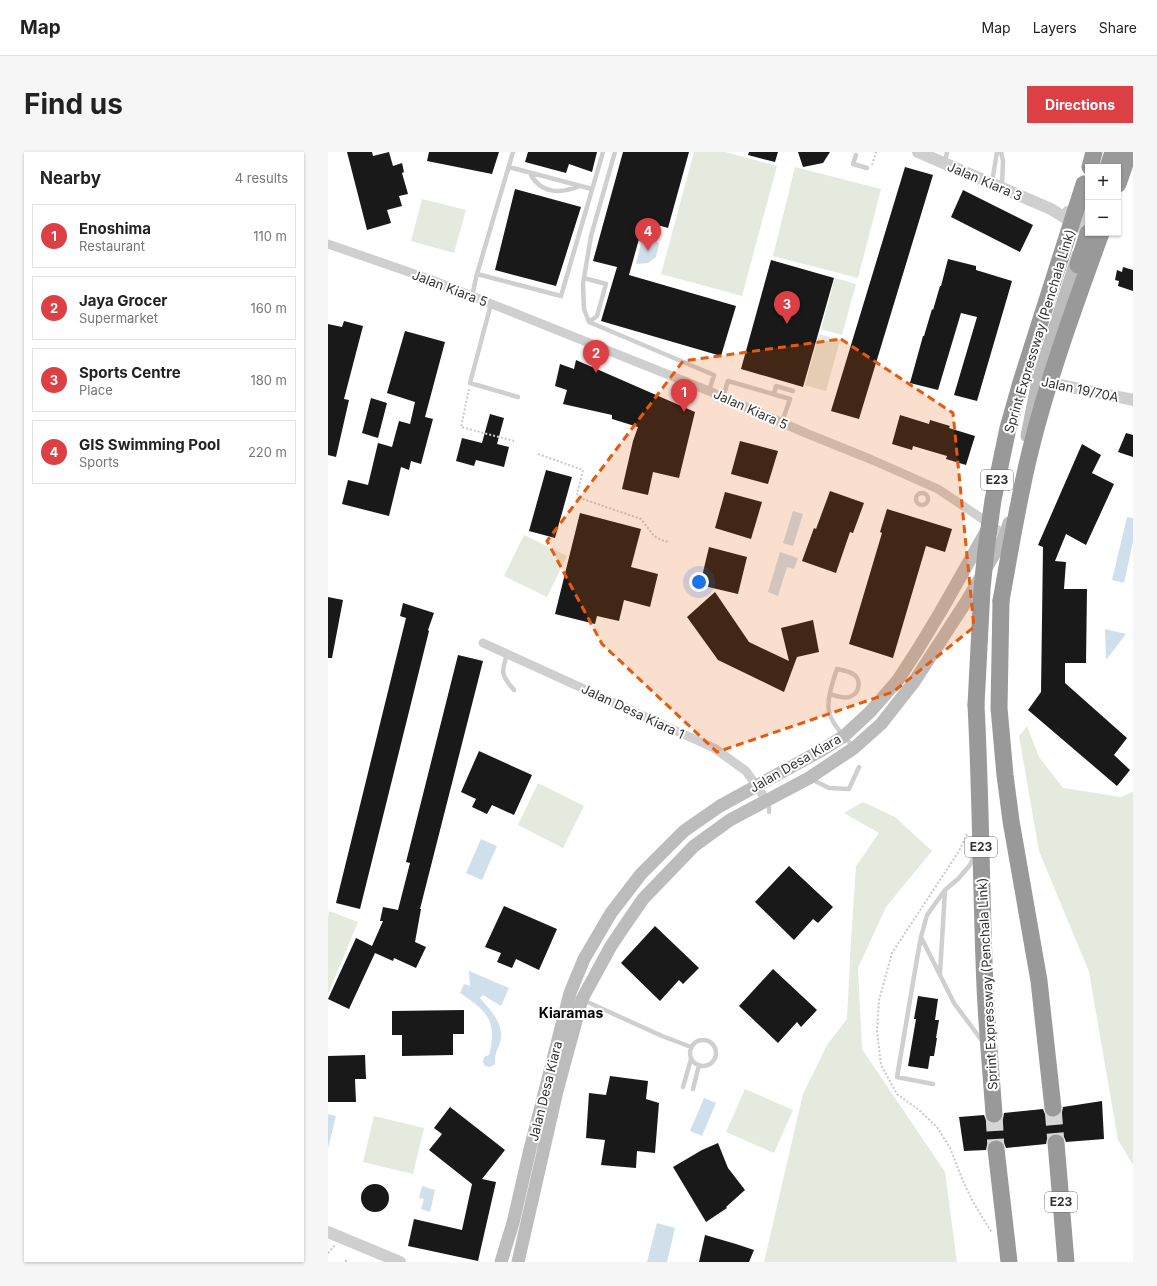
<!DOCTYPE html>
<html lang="en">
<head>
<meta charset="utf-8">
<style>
  :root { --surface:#fff; --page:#f6f6f6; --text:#222; --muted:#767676; --line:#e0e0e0; --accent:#dd4044 }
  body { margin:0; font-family:Inter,sans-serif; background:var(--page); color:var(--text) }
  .controls { position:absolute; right:12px; top:12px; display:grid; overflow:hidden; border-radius:0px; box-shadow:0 1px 3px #0004 }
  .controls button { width:36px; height:36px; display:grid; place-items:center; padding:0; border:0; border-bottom:1px solid var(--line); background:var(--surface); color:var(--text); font:20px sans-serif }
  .you { position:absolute; left:371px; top:430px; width:14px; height:14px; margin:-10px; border:3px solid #fff; border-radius:50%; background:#1a73e8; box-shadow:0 0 0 6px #1a73e833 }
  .badge { display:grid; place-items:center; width:26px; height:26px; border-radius:50%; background:var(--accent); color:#fff; font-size:13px; font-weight:700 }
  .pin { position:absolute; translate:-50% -33px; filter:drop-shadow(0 1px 2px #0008) }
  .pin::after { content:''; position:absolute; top:21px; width:14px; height:12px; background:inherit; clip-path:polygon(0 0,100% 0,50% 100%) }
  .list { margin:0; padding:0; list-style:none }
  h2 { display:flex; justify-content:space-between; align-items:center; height:52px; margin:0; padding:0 16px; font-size:17px }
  h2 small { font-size:13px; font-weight:400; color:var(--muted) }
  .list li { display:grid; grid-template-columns:26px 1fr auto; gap:12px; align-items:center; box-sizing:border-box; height:64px; margin:0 8px 8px; padding:0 8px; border:1px solid var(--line); border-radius:0px }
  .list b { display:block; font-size:15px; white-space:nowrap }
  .list p { margin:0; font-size:13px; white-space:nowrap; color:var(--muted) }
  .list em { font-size:13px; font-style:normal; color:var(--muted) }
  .map { position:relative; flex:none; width:805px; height:1110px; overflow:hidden; border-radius:0px }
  header { display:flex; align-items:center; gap:24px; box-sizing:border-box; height:56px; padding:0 20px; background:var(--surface); border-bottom:1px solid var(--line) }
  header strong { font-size:19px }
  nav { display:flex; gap:22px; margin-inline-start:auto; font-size:14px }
  .intro { display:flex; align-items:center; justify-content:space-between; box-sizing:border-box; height:96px; padding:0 24px }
  h1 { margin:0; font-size:28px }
  .button { padding:10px 18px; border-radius:0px; background:var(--accent); color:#fff; font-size:14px; font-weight:700 }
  main { display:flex; gap:24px; padding:0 24px }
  aside { flex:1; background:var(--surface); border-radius:0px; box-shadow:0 1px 3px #0004 }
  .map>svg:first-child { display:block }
</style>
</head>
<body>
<header>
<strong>Map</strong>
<nav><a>Map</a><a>Layers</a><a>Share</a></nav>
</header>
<div class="intro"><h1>Find us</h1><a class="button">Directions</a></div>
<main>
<aside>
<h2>Nearby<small>4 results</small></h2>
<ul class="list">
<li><span class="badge">1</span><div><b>Enoshima</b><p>Restaurant</p></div><em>110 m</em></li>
<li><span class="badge">2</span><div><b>Jaya Grocer</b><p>Supermarket</p></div><em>160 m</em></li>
<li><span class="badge">3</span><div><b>Sports Centre</b><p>Place</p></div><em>180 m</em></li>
<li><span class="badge">4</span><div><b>GIS Swimming Pool</b><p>Sports</p></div><em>220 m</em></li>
</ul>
</aside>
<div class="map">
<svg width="805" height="1110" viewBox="0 0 805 1110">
  <rect width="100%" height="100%" fill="#fff"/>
  <path fill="#e4eade" d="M 366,0 L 397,0 L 449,14 L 414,144 L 333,122 Z
    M 467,15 L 553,37 L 530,126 L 445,104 Z
    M 94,47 L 138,58 L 126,101 L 83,89 Z
    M 507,126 L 528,132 L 514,183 L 493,177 Z
    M 491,182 L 512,188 L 498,239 L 477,233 Z
    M 196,383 L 239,404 L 219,445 L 176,424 Z
    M 699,574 L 711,605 L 735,636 L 793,645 L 805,640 L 805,1013 L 790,988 L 761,820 L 711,699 L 691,584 Z
    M 210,631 L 256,654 L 235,696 L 190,673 Z
    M 535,650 L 567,665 L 604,699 L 558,755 L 530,816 L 534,897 L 617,1020 L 629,1110 L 436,1110 L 475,942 L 499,893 L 519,867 L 523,788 L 528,714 L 551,681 L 516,661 Z
    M 1,759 L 30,770 L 0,842 L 0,766 Z
    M 417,937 L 465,958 L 446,1001 L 398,980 Z
    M 46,964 L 96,976 L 85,1022 L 35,1010 Z"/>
  <path fill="#cfdfec" d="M 316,79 L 324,84 L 331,92 L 328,105 L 320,111 L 308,112 Z
    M 465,359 L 475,362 L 465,394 L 455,391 Z
    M 799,365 L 805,366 L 805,390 L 796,431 L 784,428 Z
    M 452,400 L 470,406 L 466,417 L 459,415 L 450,444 L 440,440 Z
    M 777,477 L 798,482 L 778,508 Z
    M 153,687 L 169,694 L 154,728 L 138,721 Z
    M 141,819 L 181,836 L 173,854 L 155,843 L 152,846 C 163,859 177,872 172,891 C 169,898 166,904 167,912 L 162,915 L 157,914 L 155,910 L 156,905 L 161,903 C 170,869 159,859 132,841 L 136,832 L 142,834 Z
    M 376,946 L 388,951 L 374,984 L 362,979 Z
    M 0,962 L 8,964 L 0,996 Z
    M 94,1034 L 107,1038 L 102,1060 L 93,1057 L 96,1047 L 91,1046 Z
    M 329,1071 L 347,1076 L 339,1110 L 319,1110 Z"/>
  <path fill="#191919" d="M 19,0 L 44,0 L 45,4 L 61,0 L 65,14 L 74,11 L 76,20 L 74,21 L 80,42 L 71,44 L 74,54 L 59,58 L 63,71 L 39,78 Z
    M 101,0 L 171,0 L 164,22 L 99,9 Z
    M 200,0 L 269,0 L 264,20 L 241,12 L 238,21 L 197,10 Z
    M 295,0 L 361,0 L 340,76 L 316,69 L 301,123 L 408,154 L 393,204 L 273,169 L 289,115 L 265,109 Z
    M 421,0 L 450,0 L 447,10 L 420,3 Z
    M 470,0 L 502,0 L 495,11 L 475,15 Z
    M 577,15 L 605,23 L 531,267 L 503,259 Z
    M 187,37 L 253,55 L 228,134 L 167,118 Z
    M 635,38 L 705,73 L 692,100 L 623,65 Z
    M 620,107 L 648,114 L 648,118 L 684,129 L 649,249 L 626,243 L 649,165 L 633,161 L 610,238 L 582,231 L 595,184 L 596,184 L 604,157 L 605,158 L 612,134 L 613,134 Z
    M 443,108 L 506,126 L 475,235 L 413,217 Z
    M 795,115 L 805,118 L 805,139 L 790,134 L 791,129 L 787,128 L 789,118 L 794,120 Z
    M 16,169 L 35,174 L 16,247 L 21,248 L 8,305 L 0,303 L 0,172 L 14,175 Z
    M 77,179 L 117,190 L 97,265 L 105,267 L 93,312 L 83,309 L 81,318 L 73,315 L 61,364 L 14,352 L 20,328 L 40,333 L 50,291 L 64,295 L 71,269 L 82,272 L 87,250 L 59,241 Z
    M 248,208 L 367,260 L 351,326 L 325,320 L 320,343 L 294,337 L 305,289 L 310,275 L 284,267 L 284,263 L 235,252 L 239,238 L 227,234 L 232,212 L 246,217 Z
    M 43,246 L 59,251 L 50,286 L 34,281 Z
    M 162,262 L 176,266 L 169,292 L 181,295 L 176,315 L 148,308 L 146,314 L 128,309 L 134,286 L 154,291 Z
    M 572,263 L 601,272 L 602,268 L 622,274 L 621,276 L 647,284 L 638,313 L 618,307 L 619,304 L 585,294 L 584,298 L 564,292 Z
    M 798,281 L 805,283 L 805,305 L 790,300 Z
    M 412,289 L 450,299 L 440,332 L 403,322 Z
    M 754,292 L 773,303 L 764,321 L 786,332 L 758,393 L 738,382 L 727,409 L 738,410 L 736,437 L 759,437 L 758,511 L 737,511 L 737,531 L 799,586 L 786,603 L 802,618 L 789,634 L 700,558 L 713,540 L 715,395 L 710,393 Z
    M 218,318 L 244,325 L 227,386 L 201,379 Z
    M 502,339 L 536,351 L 525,381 L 522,380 L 508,421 L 474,409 L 486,376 L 488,377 Z
    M 397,340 L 434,350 L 423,387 L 387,376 Z
    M 559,357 L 624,377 L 617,400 L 598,394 L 565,506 L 521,492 L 554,381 L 552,380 Z
    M 252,361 L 313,377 L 303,415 L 330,422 L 322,455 L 296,448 L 291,469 L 269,464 L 267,472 L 227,462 Z
    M 381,395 L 419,405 L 410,442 L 372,433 Z
    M 387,440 L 421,490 L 461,509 L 453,476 L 485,468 L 491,500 L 469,505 L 456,540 L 390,508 L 359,465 Z
    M 0,445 L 15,448 L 4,506 L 0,506 Z
    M 75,451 L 106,461 L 100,478 L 101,479 L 32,757 L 8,751 L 78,466 L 72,464 Z
    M 130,503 L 155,509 L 92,757 L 93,757 L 87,790 L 98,795 L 88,816 L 66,806 L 65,809 L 47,801 L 21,857 L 0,847 L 28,786 L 44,794 L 55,769 L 52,769 L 55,755 L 70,758 L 82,711 L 78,710 Z
    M 151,599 L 204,623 L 186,663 L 164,653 L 159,662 L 144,655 L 148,647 L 133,640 Z
    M 461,714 L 505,755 L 490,771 L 485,767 L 466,788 L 427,750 Z
    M 176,754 L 229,777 L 211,818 L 188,807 L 184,816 L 169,810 L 173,801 L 157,795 Z
    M 327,774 L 371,816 L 355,832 L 351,828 L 332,849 L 293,811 Z
    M 445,817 L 489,858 L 473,875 L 469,870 L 450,891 L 411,854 Z
    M 590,844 L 610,847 L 607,868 L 611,868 L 608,886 L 609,886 L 606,904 L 602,904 L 600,917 L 580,914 L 588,867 L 586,867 Z
    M 136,858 L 136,882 L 125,882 L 125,903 L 74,904 L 74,883 L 64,883 L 64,859 Z
    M 37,903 L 38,927 L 27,927 L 28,950 L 0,950 L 0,904 Z
    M 282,924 L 320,929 L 318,947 L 331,951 L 327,1001 L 309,999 L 308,1016 L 273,1013 L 277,988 L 258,986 L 261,941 L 278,943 Z
    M 774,949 L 776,987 L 738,990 L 736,985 L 733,982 L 728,981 L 722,983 L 719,987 L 718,992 L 678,996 L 676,991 L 672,988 L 667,987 L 662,989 L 659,993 L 658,998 L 636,999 L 631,965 L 656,963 L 658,968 L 661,971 L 667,972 L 672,970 L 675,967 L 676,961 L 715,957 L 717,962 L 721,965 L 726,966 L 731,964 L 734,960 L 735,955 Z
    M 122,955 L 177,998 L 154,1027 L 168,1030 L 150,1109 L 80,1094 L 86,1067 L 134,1078 L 144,1032 L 101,998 L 114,982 L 106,976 Z
    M 390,991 L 400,1016 L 417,1038 L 398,1055 L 399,1056 L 378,1070 L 345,1015 L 374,998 Z
    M33 1046a14 14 0 1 1 28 0a14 14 0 1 1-28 0Z
    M 377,1083 L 408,1092 L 426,1098 L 421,1110 L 371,1110 Z"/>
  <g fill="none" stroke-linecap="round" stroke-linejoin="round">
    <path stroke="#d6d6d6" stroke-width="17" stroke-dasharray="17 8" stroke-linecap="butt" d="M 725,956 L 728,991
      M 666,962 L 668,997"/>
    <path stroke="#c9c9c9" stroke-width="2" stroke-dasharray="2 2" stroke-linecap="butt" d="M 544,13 L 548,0
      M 141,237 L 133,275 L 186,289
      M 210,302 L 255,318 L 249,342 L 255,347 L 313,367 L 326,384 L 333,388 L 341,390
      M 639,682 L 631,699 L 564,801 L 551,848 L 549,879 L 553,913 L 569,942 L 591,958 L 609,975 L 622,996 L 635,1029 L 645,1050 L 664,1081
      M 0,1101 L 7,1093
      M 18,1110 L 18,1107"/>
    <path stroke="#cfcfcf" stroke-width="4.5" d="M 673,0 L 675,9 L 674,34
      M 528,3 L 525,12 L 539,16
      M 617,10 L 619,0
      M 181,15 L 264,37
      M 202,21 C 212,42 233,42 252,34
      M 664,30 L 669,0
      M 149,122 L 233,144 L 275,0
      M 256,126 L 278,132 L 269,164 L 261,170 L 256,157 L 255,132 L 263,84 L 287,0
      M 144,144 L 149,122 L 185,0
      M 163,152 L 142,231 L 190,245
      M 261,170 L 386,223 L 381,239
      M 446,242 L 448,234 L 465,239
      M 395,245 L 400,229 L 462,247 L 454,270
      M588 347a6 6 0 1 1 12 0a6 6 0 1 1-12 0Z
      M 179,502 C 173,521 173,523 186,538
      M 502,542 C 508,544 516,547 521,545 C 532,542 534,527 525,522 C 520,519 514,518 509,517 C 505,529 497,551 502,563 C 506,574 517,586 525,594
      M 483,627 L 501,636 L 521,637 L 531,615
      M 440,650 L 441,652 L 441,660
      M 593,785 L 626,851 L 655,890
      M 612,821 L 617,739
      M 255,848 L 334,884 L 363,895
      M362 901a13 13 0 1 1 26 0a13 13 0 1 1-26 0Z
      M 605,932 L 569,925 L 589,807 L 593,785 L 599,763 L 617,738 L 630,727 L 642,713 L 647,701
      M 355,935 L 363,907
      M 365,937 L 371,913"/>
    <path stroke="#cfcfcf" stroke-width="9" d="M 0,92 L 104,128 L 381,239 L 480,282 L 542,307 L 610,337 L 662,372 L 677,384
      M 155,491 L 386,596 L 418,619 L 439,649"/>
    <path stroke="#cfcfcf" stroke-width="12" d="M 590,0 L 723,57 L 750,74 L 759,77
      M 740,60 L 760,65
      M 699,226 L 805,248
      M 0,1080 L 72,1110"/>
    <path stroke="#bcbcbc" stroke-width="13" d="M 699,284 L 710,228 L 750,103
      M 173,1110 L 185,1071 L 202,997 L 242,841 L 256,807 L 283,761 L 313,722 L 356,679 L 392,654 L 494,598 L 516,584 L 542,560 L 570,528 L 590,497 L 613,459 L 659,378
      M 190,1110 L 229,939 L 254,847 L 283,794 L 293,779 L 315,747 L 366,694 L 402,668 L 481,626 L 526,596 L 553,572 L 586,530 L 638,450 L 677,384 L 681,371"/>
    <path stroke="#999" stroke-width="17" d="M 762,15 L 766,0
      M 780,15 L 785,0
      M 673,449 L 671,556 L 677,623 L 683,669 L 711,829 L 725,956
      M 648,553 C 653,647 653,741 657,835 C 659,878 663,920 666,962
      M 728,991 L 738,1110
      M 668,997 L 681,1110"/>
    <path stroke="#999" stroke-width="17" d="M 790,32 L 801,0
      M 750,113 L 760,81
      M 673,449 C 682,399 690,349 702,300 C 720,226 747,153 773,81
      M 648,553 L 654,437 L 658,398 L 665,348 L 680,276 L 693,230 L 756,32"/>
  </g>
  <path fill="#e8590c" fill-opacity="0.2" stroke="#e8590c" stroke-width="3" stroke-dasharray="8 5" stroke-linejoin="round" d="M 513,187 L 625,261 L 646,475 L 565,540 L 389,600 L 274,492 L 219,389 L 355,209 Z"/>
  <g text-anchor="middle" stroke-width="4" stroke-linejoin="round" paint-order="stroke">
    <g fill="#fff" stroke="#707070" stroke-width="1">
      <rect x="653" y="318" width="32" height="20" rx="3"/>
      <rect x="637" y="685" width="32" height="20" rx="3"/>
      <rect x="717" y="1040" width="32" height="20" rx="3"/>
    </g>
    <g font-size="12" font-weight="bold" fill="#323232">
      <text x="669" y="332">E23</text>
      <text x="653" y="699">E23</text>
      <text x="733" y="1054">E23</text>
    </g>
    <g font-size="13" fill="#323232" stroke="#fff">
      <text transform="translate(657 29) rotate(23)" y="5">Jalan Kiara 3</text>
      <text transform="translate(122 136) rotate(21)" y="5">Jalan Kiara 5</text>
      <text transform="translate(711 179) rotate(-73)" y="5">Sprint Expressway (Penchala Link)</text>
      <text transform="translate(752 237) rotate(12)" y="5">Jalan 19/70A</text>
      <text transform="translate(423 257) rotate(24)" y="5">Jalan Kiara 5</text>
      <text transform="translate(305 559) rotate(25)" y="5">Jalan Desa Kiara 1</text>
      <text transform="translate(467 611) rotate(-30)" y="5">Jalan Desa Kiara</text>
      <text transform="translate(659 832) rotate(-93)" y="5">Sprint Expressway (Penchala Link)</text>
      <text transform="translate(217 939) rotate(-76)" y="5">Jalan Desa Kiara</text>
    </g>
    <g font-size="14" font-weight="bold" fill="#000" stroke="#fff">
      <text x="243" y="866">Kiaramas</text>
    </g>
  </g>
</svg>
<div class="controls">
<button>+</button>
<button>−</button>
</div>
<div class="you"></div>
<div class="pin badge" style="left:356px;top:260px">1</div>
<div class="pin badge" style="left:268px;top:221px">2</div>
<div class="pin badge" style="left:459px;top:172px">3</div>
<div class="pin badge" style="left:320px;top:99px">4</div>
</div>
</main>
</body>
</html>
